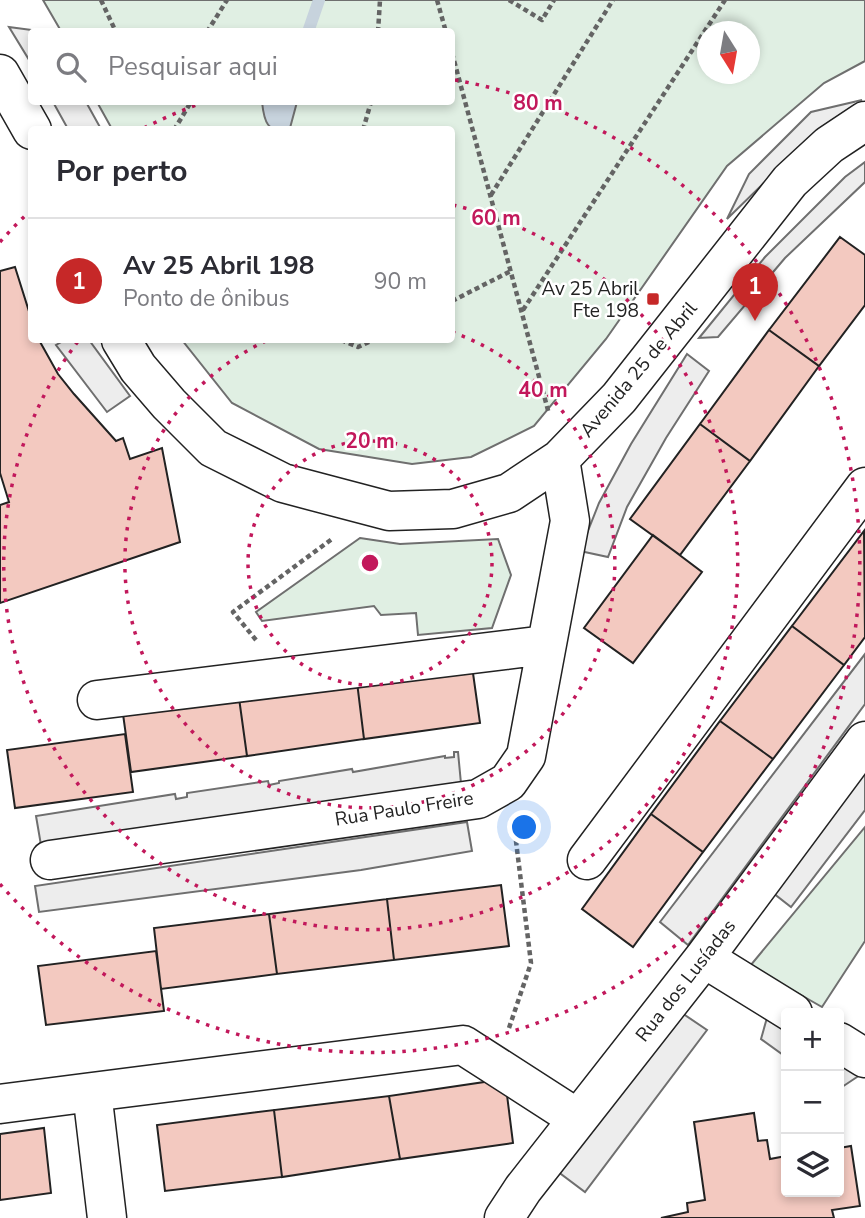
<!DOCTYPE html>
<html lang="pt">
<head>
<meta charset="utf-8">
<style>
  :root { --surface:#fff; --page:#f2f2f3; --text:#2b2b33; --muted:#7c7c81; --line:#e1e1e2; --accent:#c62828 }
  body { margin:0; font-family:"Nunito Sans",sans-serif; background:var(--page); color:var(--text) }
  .controls { position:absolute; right:21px; bottom:21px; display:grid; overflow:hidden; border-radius:7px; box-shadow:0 4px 10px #0003 }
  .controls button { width:63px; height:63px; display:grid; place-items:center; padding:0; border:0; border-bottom:2px solid var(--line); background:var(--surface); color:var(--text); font:35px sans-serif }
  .compass { position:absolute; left:697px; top:21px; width:63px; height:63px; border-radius:50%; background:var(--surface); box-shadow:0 4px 10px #0003; rotate:169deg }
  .you { position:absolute; left:525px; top:828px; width:24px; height:24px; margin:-18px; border:5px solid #fff; border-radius:50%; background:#1a73e8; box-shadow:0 0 0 10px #1a73e833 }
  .badge { display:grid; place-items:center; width:46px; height:46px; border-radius:50%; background:var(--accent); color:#fff; font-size:23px; font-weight:700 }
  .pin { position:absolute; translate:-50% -58px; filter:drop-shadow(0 2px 4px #0008) }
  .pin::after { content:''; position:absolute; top:37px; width:24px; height:21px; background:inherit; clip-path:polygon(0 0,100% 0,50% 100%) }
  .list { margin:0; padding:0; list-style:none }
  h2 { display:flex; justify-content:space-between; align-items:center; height:91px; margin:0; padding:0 28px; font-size:30px }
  h2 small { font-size:23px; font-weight:400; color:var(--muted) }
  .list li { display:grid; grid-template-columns:46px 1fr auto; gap:21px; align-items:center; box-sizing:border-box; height:126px; padding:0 28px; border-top:2px solid var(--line) }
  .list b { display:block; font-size:26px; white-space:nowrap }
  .list p { margin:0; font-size:23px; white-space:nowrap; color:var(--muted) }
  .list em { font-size:23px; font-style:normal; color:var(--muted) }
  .icon { flex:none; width:38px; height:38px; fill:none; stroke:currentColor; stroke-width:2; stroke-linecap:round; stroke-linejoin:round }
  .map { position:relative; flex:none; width:865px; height:1218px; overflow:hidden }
  .search { position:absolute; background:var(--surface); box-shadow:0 4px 10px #0003; left:28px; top:28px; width:427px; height:77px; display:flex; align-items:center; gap:18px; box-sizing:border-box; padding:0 24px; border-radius:7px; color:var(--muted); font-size:26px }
  .panel { position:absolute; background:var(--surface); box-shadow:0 4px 10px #0003; left:28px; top:126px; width:427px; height:217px; border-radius:7px }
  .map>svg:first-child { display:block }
</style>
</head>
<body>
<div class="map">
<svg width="865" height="1218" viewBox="0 0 865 1218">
  <rect width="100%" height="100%" fill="#fff"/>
  <path fill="#e0efe3" stroke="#6f6f6f" stroke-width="2" fill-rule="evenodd" d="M 43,0 L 865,0 L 865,61 L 824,83 L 727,166 L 606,339 L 534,426 L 471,457 L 412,464 L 319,449 L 232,403 L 182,340 L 452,340 L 452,130 L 112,129 L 97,102 L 452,102 L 452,32 L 61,31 ZM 708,32 L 750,32 L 750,74 L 708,74 Z
    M 360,538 L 400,544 L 498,539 L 511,575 L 492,628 L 418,635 L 416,613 L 381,615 L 374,606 L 262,621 L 256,612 Z
    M 865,827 L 865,941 L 822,1007 L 750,966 Z"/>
  <path fill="#ededed" stroke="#6f6f6f" stroke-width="2" d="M 9,27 L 39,31 L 32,32 L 31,63 Z
    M 862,100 L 820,128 L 727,219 L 749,174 L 811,112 Z
    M 53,102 L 86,102 L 101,129 L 68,129 Z
    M 865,162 L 865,182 L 785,258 L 718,337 L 699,338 L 765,257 L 845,177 Z
    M 65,340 L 89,340 L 130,396 L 107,412 L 56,345 Z
    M 687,354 L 709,371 L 666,438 L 627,507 L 608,557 L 580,551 L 599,503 L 631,444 Z
    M 865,654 L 865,704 L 688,945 L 660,922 Z
    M 454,752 L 458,752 L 462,794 L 42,851 L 36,816 L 175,794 L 176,799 L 187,797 L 187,793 L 268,781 L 269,785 L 279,783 L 279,781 L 352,769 L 353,772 L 445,756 L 445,758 L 454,757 Z
    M 865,761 L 865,810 L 791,907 L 768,889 Z
    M 467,822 L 472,851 L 361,870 L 39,912 L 35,886 Z
    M 770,1007 L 786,1019 L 786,1057 L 761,1039 Z
    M 676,1009 L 707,1030 L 585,1192 L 557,1171 Z
    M 839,1059 L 860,1075 L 839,1089 Z"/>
  <path fill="#c7d3dd" stroke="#6f6f6f" stroke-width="2" d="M 262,102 L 297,102 L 290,128 C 267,135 264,121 262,102 Z"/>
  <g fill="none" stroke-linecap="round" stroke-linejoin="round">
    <path stroke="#c7d3dd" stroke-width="12" d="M 308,32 L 319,0"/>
  </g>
  <path fill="#f3c9c0" stroke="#222" stroke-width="2" d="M 840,237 L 865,255 L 865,305 L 819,366 L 769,330 Z
    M 15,267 L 32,321 L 32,340 L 39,340 L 58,374 L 74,394 L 116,441 L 123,438 L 130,459 L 162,448 L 180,542 L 0,603 L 0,505 L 9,502 L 0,473 L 0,271 Z
    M 769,330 L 819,366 L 750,461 L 700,424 Z
    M 700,424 L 750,461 L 680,555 L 630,519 Z
    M 864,531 L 865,637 L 844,665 L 792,626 Z
    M 653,535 L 702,572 L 633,663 L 584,628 Z
    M 792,626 L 844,665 L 773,759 L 720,721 Z
    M 472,666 L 480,723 L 364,739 L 357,682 Z
    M 357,682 L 364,739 L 247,756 L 239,698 Z
    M 239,698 L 247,756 L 131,772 L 123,714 Z
    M 720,721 L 773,759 L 703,852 L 651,814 Z
    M 125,734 L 133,792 L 15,808 L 7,750 Z
    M 651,814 L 703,852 L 633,947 L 582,909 Z
    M 501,885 L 509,946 L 394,960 L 387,899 Z
    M 387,899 L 394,960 L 277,974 L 269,914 Z
    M 269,914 L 277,974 L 161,989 L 154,928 Z
    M 156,951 L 164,1011 L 46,1025 L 38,966 Z
    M 505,1079 L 513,1143 L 400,1159 L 389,1096 Z
    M 389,1096 L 400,1159 L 282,1177 L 274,1110 Z
    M 274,1110 L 282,1177 L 165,1191 L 157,1125 Z
    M 754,1113 L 758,1141 L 767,1140 L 770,1159 L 786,1156 L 786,1192 L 839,1192 L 839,1148 L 851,1146 L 860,1206 L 832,1210 L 834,1218 L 661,1218 L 688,1212 L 687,1203 L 705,1200 L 694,1122 Z
    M 44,1128 L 51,1193 L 0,1200 L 0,1134 Z"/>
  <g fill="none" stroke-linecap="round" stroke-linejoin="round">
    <defs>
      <path id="minor" d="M 0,74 L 32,130
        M 121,340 L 138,368 L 169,404 L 213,448 L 283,483 L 389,511 L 453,509 L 509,493 L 560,459 L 619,398 L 790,181 L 829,145 L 865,121
        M 97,700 L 545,645
        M 50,860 L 478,799 L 508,782 L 526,756 L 570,521 L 560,459
        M 587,860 L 865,487
        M 704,958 L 793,1013
        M 839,1042 L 865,1058
        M 0,1104 L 92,1092
        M 107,1218 L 92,1092 L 463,1045 L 578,1119
        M 504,1218 L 523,1189 L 704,958 L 865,741"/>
    </defs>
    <use href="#minor" stroke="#222" stroke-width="41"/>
    <path stroke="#646464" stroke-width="4.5" stroke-dasharray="5 3.5" stroke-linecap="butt" d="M 101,0 L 116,32
      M 437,0 L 446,32
      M 509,0 L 542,20 L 554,0
      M 207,32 L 227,0
      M 378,32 L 380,0
      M 452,53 L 549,414
      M 174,130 L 191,102
      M 363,130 L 371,102
      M 491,195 L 613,0
      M 452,301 L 511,271
      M 523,310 L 725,0
      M 341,340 L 358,347 L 373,340
      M 256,640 L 233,612 L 332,539
      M 509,1028 L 531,963 L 514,825"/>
    <use href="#minor" stroke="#fff" stroke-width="38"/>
  </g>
  <g fill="none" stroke="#c2185b" stroke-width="3.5" stroke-dasharray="3.5 7">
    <circle cx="370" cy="563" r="122"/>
    <path d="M452 332A245 245 0 1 1 268 340"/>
    <path d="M453 205A367 367 0 1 1 79 340"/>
    <path d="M0 242A490 490 0 0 1 30 211M144 128A490 490 0 0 1 202 103M455 80A490 490 0 1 1 0 884"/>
  </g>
  <rect fill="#c62828" stroke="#fff" stroke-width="2.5" x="646" y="292" width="14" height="14" rx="3.5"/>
  <g text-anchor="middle" stroke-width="5" stroke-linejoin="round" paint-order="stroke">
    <g font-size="19" fill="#222" stroke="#fff" text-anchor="end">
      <text x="639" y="295">Av 25 Abril<tspan x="639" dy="22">Fte 198</tspan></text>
    </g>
    <g font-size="19" fill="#222" stroke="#fff">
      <text transform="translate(638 369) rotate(-50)" y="7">Avenida 25 de Abril</text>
      <text transform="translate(404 808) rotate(-9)" y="7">Rua Paulo Freire</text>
      <text transform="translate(685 980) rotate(-52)" y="7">Rua dos Lusíadas</text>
    </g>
  </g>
  <circle cx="370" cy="563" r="10" fill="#c2185b" stroke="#fff" stroke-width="3.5"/>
  <g font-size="21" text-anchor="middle" font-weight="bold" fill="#c2185b" stroke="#fff" stroke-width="5" stroke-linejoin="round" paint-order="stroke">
    <text x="538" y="110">80 m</text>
    <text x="496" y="225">60 m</text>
    <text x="543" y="397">40 m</text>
    <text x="370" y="448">20 m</text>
  </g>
</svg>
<div class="controls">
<button>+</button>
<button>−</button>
<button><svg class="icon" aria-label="layers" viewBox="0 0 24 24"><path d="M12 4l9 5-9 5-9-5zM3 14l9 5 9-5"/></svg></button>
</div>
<svg class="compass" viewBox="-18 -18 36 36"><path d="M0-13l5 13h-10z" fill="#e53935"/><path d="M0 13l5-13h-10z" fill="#7c7c81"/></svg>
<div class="you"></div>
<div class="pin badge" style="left:755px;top:321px">1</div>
<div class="search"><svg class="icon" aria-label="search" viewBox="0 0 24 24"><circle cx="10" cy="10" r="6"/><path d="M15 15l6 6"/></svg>Pesquisar aqui</div>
<section class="panel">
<h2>Por perto<small></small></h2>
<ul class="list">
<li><span class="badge">1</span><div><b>Av 25 Abril 198</b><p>Ponto de ônibus</p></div><em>90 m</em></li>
</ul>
</section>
</div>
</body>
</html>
